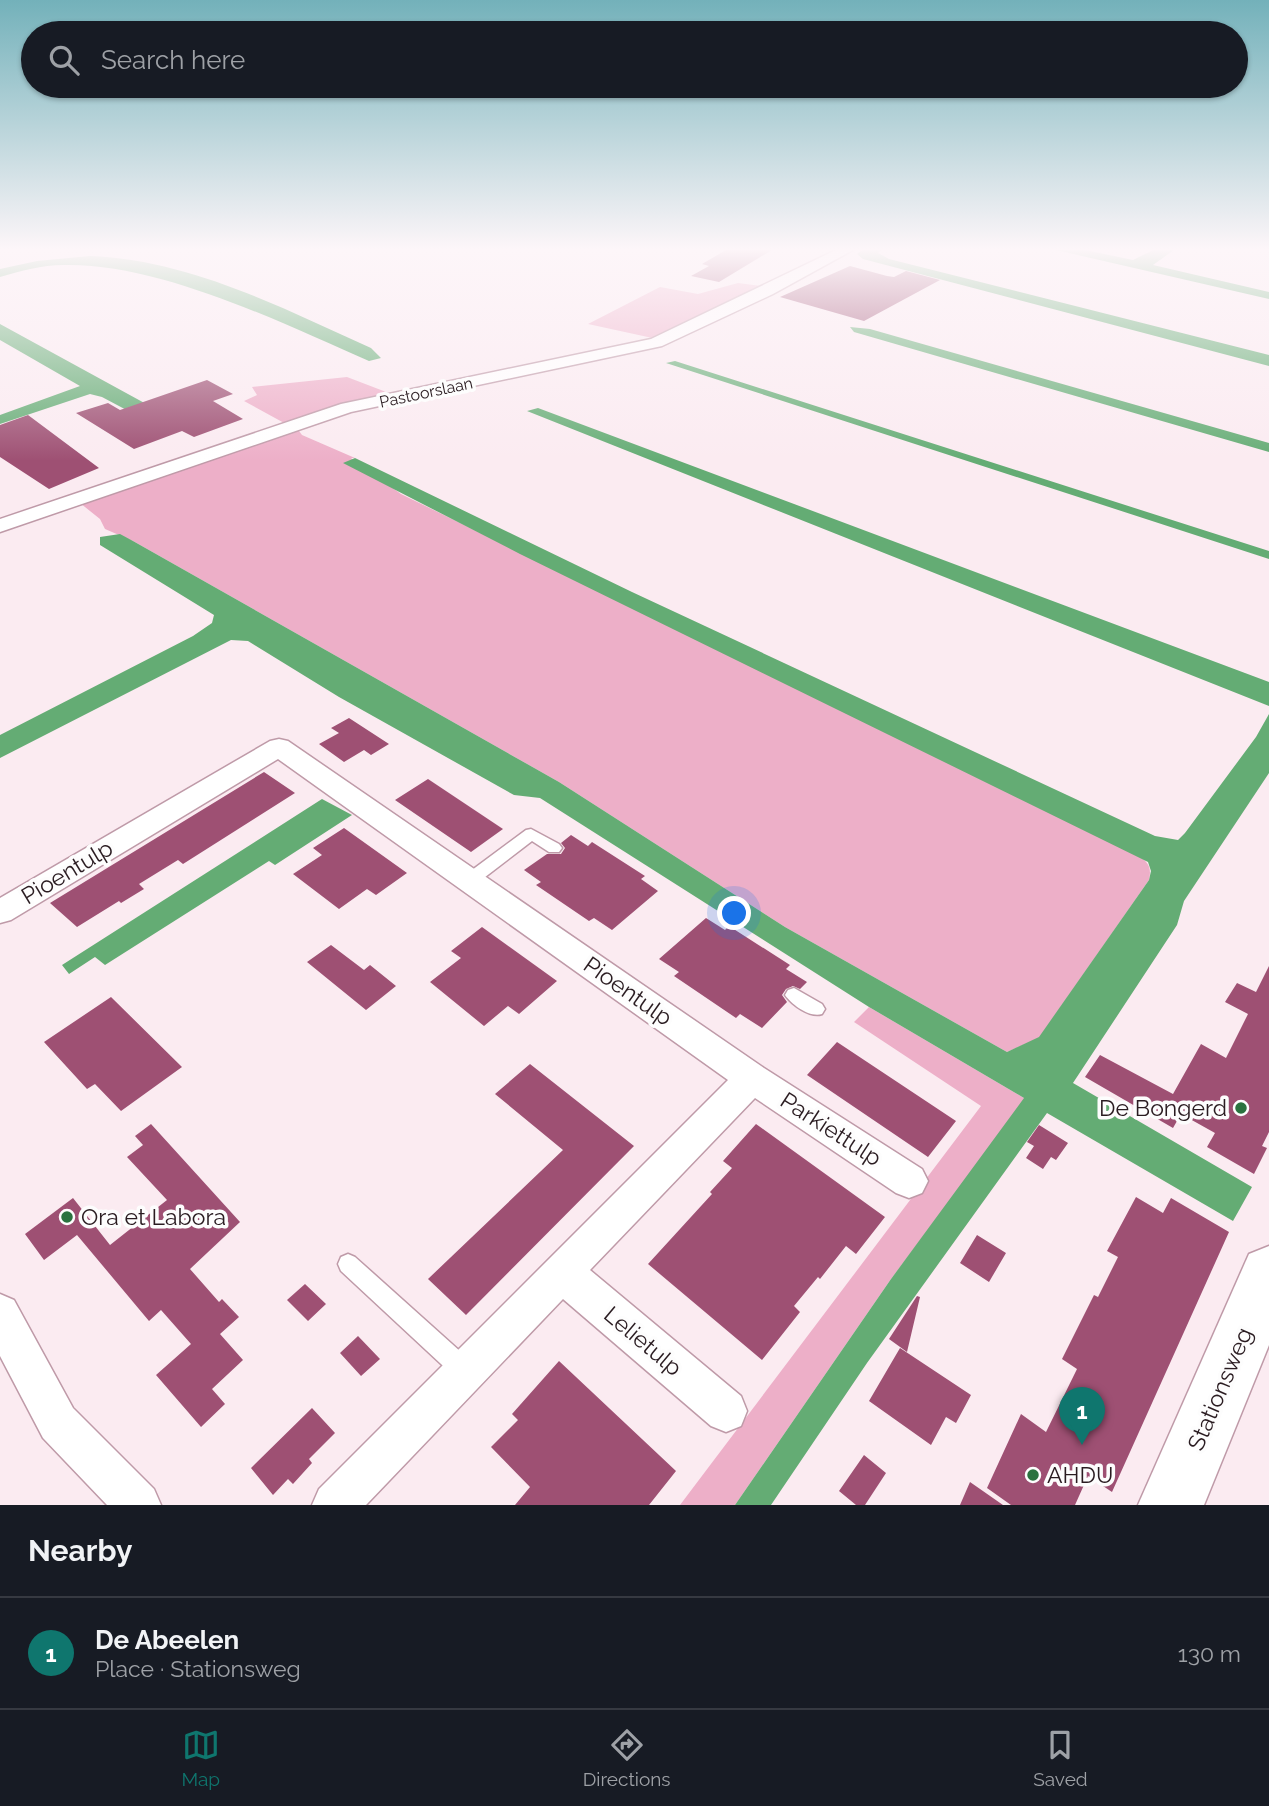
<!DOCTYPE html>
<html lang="en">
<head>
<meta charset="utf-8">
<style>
  :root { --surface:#171b24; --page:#20242c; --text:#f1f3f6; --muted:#9ea1a6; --line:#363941; --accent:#0f766e }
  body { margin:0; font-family:Raleway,sans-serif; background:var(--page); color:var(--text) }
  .you { position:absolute; left:735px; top:914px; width:24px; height:24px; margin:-18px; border:5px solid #fff; border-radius:50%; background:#1a73e8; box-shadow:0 0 0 10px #1a73e833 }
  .badge { display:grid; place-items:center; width:46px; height:46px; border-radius:50%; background:var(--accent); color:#fff; font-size:23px; font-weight:700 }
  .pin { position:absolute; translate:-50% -58px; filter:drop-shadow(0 2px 4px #0008) }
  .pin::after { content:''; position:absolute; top:37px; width:24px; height:21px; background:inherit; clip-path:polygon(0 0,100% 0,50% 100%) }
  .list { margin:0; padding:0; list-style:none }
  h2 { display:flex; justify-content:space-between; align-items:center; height:91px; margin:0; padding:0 28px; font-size:30px }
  h2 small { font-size:23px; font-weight:400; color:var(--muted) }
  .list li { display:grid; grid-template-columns:46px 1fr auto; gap:21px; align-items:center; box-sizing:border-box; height:112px; padding:0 28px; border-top:2px solid var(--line) }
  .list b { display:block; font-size:26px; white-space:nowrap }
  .list p { margin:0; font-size:23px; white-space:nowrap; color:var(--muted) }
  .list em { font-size:23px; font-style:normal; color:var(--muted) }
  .icon { flex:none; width:38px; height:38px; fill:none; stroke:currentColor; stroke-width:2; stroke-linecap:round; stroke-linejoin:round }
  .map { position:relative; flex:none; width:1269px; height:1505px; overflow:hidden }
  .search { position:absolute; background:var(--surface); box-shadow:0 2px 5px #0004; left:21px; right:21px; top:21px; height:77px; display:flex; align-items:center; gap:18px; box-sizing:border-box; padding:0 24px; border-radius:38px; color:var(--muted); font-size:26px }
  .sheet { height:203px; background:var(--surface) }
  nav { display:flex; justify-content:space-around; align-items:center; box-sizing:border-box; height:98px; border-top:2px solid var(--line); background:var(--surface); font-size:19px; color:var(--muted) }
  nav a { display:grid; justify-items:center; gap:4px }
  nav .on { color:var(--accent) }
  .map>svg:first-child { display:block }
</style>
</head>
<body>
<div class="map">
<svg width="1269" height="1505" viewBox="0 0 1269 1505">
  <rect width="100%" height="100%" fill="#fbebf1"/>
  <path fill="#edafc8" d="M 738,283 L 761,286 L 657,339 L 588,324 L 660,287 L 698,294 Z
    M 347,377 L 394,395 L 286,424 L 244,401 L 257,395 L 252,387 Z
    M 301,426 L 299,431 L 302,435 L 355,458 L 351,458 L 401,494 L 1138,855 C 1148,862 1152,867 1149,880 L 1039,1038 L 1007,1052 L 785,927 L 559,782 L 133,541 L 105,529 L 100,519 L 80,503 Z
    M 869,1007 L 1024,1098 L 1023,1103 L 891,1279 L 735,1505 L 680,1505 L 981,1106 L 854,1022 Z"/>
  <path fill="#64ac74" d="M 862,250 L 881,250 L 878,253 L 889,259 L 1269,355 L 1269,366 L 863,259 L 857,254 Z
    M 1056,250 L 1085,250 L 1133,260 L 1153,250 L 1174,250 L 1153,265 L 1269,292 L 1269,299 Z
    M 90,256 C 190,260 280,307 371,348 L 381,358 L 369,361 C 282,323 158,262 63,265 C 42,265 21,271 0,277 L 0,269 L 37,261 Z
    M 0,324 L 170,417 L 134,414 L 102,397 L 90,394 L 0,424 L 0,415 L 80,386 L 0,340 Z
    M 850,327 L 870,329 L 1269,443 L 1269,452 L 854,332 Z
    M 675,361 L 1269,551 L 1269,559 L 666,363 Z
    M 538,408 L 1269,682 L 1269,706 L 527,411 Z
    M 355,458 L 632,592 L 1155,836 L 1178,840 L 1185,833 L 1256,737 L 1269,714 L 1269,773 L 1184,901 L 1177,925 L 1073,1083 L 1252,1187 L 1233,1221 L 1047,1113 L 867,1363 L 771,1505 L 735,1505 L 891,1279 L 1024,1098 L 869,1007 L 540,798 L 514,795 L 339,697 L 248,641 L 231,640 L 0,758 L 0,735 L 193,636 L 212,623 L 214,615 L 100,545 L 100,537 L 120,534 L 133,541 L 559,782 L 785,927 L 1007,1052 L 1039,1037 L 1149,880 L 1151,871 L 1148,862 L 520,554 L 343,463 Z
    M 322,799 L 352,815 L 275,865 L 269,861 L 105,965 L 95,957 L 69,974 L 62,965 Z"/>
  <path fill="#9e5073" d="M 726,250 L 772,250 L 719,282 L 691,276 L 709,266 L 702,264 Z
    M 850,266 L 887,276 L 894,277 L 906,271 L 940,280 L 864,321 L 780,297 Z
    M 207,380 L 233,394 L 213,401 L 243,419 L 194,437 L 182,431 L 134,449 L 76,413 L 108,403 L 120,410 Z
    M 28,415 L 99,468 L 49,489 L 0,457 L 0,425 Z
    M 349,718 L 389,744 L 371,755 L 364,750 L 344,762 L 319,744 L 339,733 L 331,728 Z
    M 264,772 L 295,793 L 183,864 L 178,860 L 139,884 L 144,889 L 121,903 L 119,901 L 77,927 L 50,903 Z
    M 428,779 L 503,829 L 471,852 L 395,800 Z
    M 344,828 L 407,873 L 376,895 L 367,889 L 339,909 L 293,874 L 322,855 L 313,848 Z
    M 571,835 L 588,846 L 592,842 L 645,876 L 641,879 L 658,891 L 612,930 L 594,918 L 589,921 L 536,885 L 541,882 L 524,870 L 547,854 L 561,854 L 565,848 L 561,843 Z
    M 706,918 L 725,930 L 729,926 L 790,965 L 786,969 L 807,982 L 800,989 L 793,986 L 786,989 L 782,995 L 787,1002 L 762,1028 L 740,1014 L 736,1018 L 674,976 L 679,972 L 659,959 Z
    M 482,927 L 557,981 L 519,1014 L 508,1006 L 484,1026 L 430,982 L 461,958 L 451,951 Z
    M 331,945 L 364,970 L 370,965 L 396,986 L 366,1010 L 307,962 Z
    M 1269,966 L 1269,1132 L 1262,1146 L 1267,1148 L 1254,1174 L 1207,1147 L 1215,1133 L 1181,1114 L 1173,1128 L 1085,1077 L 1100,1055 L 1173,1094 L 1201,1044 L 1226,1058 L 1248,1014 L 1225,1002 L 1237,983 L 1256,992 Z
    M 111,997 L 182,1067 L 121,1111 L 95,1084 L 87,1089 L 44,1042 Z
    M 837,1042 L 956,1121 L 928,1157 L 807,1075 Z
    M 530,1064 L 634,1146 L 466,1315 L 428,1279 L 563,1150 L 495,1094 Z
    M 151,1124 L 240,1222 L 190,1269 L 219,1302 L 222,1299 L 239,1317 L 220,1334 L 243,1360 L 212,1389 L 225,1404 L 201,1427 L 156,1375 L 191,1344 L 161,1310 L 149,1321 L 77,1235 L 44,1260 L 25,1234 L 73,1198 L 110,1245 L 167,1200 L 127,1157 L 143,1145 L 135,1136 Z
    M 756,1124 L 885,1217 L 856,1254 L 846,1246 L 820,1279 L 818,1277 L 794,1306 L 800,1312 L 762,1360 L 648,1264 L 712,1194 L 710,1192 L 732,1168 L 723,1161 Z
    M 1039,1125 L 1068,1143 L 1056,1160 L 1051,1157 L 1043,1169 L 1026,1158 L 1034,1146 L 1027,1142 Z
    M 1136,1197 L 1163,1213 L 1171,1198 L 1229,1232 L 1112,1492 L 1088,1476 L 1075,1505 L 1011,1505 L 987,1488 L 1021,1414 L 1046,1432 L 1077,1369 L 1062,1359 L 1094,1295 L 1098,1297 L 1118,1257 L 1107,1251 Z
    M 977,1235 L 1006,1253 L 989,1282 L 960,1263 Z
    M 305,1284 L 326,1304 L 308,1321 L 287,1300 Z
    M 917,1296 L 920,1297 L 907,1352 L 889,1339 Z
    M 358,1336 L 380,1359 L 361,1376 L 340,1353 Z
    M 900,1348 L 971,1395 L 956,1423 L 946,1417 L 931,1445 L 869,1401 Z
    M 559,1361 L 676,1471 L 649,1505 L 515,1505 L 530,1487 L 491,1447 L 518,1420 L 512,1414 Z
    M 312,1408 L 335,1433 L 309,1459 L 312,1463 L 293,1484 L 288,1479 L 273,1495 L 251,1468 Z
    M 864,1455 L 886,1473 L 865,1505 L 856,1505 L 839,1491 Z
    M 970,1482 L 1003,1505 L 960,1505 Z"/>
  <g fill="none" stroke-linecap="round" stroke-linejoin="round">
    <defs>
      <path id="lane" d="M 531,829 L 559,844 L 562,848 L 559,852 L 549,852 L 532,841 L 476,884 L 464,884 L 462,880 L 464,876 L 526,830 Z
        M 794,988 L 822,1004 L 825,1009 L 822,1014 C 810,1018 792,1005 785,995 L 788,990 Z
        M 348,1254 L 355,1257 L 471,1361 L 474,1369 L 471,1377 L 463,1380 L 455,1377 L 341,1271 L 338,1264 L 341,1257 Z"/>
      <path id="street" d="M 836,250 L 853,250 L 773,294 L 662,346 L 351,412 L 0,532 L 0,519 L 341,404 L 651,339 Z
        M 279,739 L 288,741 L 764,1068 L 922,1169 L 928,1181 L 922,1193 L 909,1198 L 896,1193 L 755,1098 L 590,1270 L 741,1396 L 747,1411 L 741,1426 L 726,1432 L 711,1426 L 563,1299 L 366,1505 L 312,1505 L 319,1489 L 728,1080 L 278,759 L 11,920 L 0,923 L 0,898 L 270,741 Z
        M 0,1294 L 14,1300 L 73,1408 L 154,1489 L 161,1505 L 107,1505 L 43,1438 L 0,1356 Z"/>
      <path id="secondary" d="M 1269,1246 L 1269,1345 L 1204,1505 L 1138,1505 L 1249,1254 Z"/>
    </defs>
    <use href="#lane" stroke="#bf9aa8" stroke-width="3"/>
    <use href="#street" stroke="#bf9aa8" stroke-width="3"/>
    <use href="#secondary" stroke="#bf9aa8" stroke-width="3"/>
    <use href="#lane" fill="#fff" fill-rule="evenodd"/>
    <use href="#street" fill="#fff" fill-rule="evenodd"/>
    <use href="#secondary" fill="#fff" fill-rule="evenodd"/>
  </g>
  <linearGradient id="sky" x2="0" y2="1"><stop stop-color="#73b1ba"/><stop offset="0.54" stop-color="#fdf6f9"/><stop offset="1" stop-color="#fdf6f9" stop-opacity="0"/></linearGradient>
  <rect width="1269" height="461" fill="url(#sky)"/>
  <g fill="#2a723f" stroke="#fdfdfd" stroke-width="2.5">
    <circle cx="1241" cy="1108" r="7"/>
    <circle cx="67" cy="1217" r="7"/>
    <circle cx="1033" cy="1475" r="7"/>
  </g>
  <g text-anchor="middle" stroke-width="7" stroke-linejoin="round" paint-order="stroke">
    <g font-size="16" fill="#2a1c21" stroke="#fdfdfd">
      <text transform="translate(426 392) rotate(-12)" y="6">Pastoorslaan</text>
    </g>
    <g font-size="23" fill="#2a1c21" stroke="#fdfdfd">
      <text transform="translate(67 872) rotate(-31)" y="8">Pioentulp</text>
      <text transform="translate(628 991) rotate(35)" y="8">Pioentulp</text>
      <text transform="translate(831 1129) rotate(33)" y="8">Parkiettulp</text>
      <text transform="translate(643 1341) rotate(40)" y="8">Lelietulp</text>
      <text transform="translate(1220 1389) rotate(-67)" y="8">Stationsweg</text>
    </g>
    <g font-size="23" fill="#2a1c21" stroke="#fdfdfd" text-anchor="start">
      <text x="1227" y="1116" text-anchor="end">De Bongerd</text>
      <text x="81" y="1225">Ora et Labora</text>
      <text x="1047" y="1483">AHDU</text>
    </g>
  </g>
</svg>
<div class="you"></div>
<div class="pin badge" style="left:1082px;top:1445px">1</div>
<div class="search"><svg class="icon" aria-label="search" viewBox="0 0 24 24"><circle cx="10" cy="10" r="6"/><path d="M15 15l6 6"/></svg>Search here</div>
</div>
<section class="sheet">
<h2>Nearby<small></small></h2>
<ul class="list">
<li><span class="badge">1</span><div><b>De Abeelen</b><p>Place · Stationsweg</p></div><em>130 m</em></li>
</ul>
</section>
<nav>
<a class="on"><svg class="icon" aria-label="map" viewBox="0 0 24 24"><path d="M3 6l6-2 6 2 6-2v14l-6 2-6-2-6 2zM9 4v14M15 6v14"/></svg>Map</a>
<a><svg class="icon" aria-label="directions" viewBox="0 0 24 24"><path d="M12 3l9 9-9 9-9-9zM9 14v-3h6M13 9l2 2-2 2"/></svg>Directions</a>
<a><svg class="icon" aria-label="saved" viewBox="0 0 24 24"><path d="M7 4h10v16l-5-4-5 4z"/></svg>Saved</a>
</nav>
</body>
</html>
